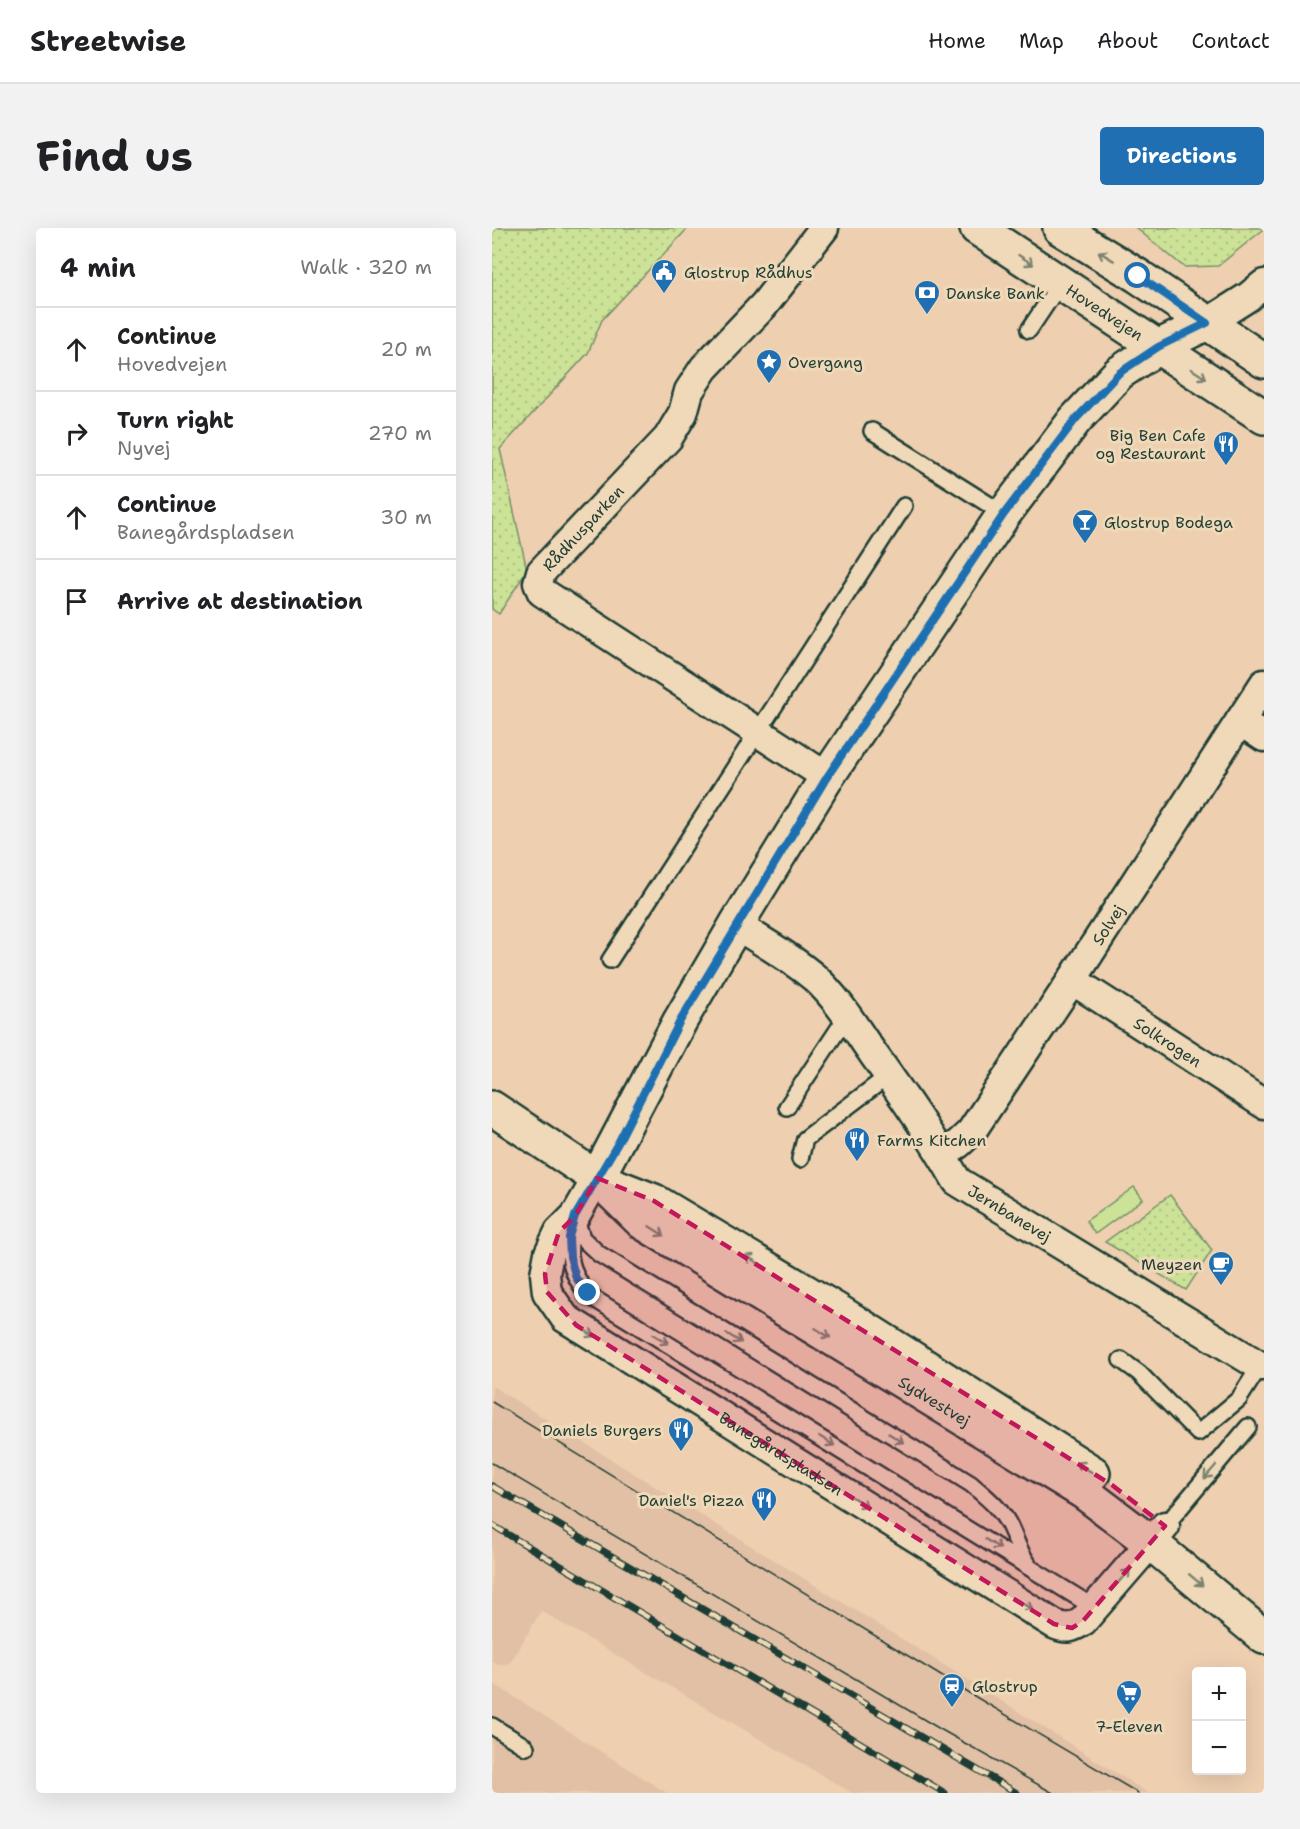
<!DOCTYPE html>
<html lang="en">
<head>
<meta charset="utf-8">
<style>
  :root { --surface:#fff; --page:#f2f2f2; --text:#202124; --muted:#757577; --line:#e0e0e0; --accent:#1f6fb2 }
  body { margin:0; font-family:"Shantell Sans",sans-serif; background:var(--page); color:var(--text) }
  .controls { position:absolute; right:18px; bottom:18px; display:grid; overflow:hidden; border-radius:6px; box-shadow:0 6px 24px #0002 }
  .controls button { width:54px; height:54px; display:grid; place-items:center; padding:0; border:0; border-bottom:2px solid var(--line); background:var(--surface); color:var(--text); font:30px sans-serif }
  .stop { position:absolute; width:18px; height:18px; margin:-14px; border:4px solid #1f6fb2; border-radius:50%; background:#fff }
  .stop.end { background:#1f6fb2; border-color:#fff; box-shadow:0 2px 6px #0008 }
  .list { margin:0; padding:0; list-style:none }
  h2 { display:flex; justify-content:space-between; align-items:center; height:78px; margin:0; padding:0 24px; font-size:26px }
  h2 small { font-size:20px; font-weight:400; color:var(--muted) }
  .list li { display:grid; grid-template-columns:39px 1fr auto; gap:18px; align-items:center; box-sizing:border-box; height:84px; padding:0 24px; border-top:2px solid var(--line) }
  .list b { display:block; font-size:22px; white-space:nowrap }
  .list p { margin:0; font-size:20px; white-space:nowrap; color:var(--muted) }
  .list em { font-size:20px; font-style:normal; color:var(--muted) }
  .icon { flex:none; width:33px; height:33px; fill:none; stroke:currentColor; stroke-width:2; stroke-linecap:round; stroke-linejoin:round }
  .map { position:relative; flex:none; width:772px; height:1565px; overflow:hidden; border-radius:6px }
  header { display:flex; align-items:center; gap:36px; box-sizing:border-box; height:84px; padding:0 30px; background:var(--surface); border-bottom:2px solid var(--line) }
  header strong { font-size:28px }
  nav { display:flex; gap:33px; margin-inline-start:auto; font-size:21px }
  .intro { display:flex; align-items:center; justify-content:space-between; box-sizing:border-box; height:144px; padding:0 36px }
  h1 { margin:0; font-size:42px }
  .button { padding:15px 27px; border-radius:6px; background:var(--accent); color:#fff; font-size:21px; font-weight:700 }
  main { display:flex; gap:36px; padding:0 36px }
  aside { flex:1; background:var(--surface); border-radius:6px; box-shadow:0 6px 24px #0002 }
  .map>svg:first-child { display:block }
</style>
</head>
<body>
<header>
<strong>Streetwise</strong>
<nav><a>Home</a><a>Map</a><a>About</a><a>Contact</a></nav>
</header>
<div class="intro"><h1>Find us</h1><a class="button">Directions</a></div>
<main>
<aside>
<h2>4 min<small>Walk · 320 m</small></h2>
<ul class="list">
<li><svg class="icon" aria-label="ahead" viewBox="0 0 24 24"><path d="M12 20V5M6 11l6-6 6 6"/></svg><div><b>Continue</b><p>Hovedvejen</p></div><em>20 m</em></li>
<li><svg class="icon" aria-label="right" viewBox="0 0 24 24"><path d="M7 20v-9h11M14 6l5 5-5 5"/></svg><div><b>Turn right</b><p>Nyvej</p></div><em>270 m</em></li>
<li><svg class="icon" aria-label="ahead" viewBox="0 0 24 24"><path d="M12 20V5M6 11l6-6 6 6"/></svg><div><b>Continue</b><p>Banegårdspladsen</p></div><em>30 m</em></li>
<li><svg class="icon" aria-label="arrive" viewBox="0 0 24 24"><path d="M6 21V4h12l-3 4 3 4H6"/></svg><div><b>Arrive at destination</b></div></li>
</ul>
</aside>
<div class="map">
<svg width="772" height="1565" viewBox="0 0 772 1565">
  <defs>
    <pattern id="park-dots" width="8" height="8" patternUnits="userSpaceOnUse" patternTransform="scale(1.5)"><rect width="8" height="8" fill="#cbe297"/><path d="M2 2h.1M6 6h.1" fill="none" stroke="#aec383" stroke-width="1.8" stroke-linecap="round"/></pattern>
  </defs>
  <rect width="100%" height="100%" fill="#eecfb0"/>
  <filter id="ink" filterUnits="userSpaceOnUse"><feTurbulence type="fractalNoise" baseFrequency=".0167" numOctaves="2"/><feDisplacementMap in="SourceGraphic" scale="12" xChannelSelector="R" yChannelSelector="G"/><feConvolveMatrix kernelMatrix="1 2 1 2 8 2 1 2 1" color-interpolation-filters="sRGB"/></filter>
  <g filter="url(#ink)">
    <path fill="#e2c0a5" d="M 0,1158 L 444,1432 L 656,1565 L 360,1565 L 49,1383 L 18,1435 L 6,1437 L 0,1433 Z
      M 2,1456 L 175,1565 L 0,1565 L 0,1460 Z"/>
    <path fill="#cbe297" stroke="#759066" stroke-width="1.5" d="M 642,959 L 651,971 L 603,1006 L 594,993 Z"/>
    <path fill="url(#park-dots)" stroke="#759066" stroke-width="1.5" d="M 0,0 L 196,0 L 110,92 L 96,125 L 8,221 L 35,342 L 7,386 L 0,381 Z
      M 644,0 L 772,0 L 772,1 L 726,38 L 692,39 Z
      M 678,967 L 720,1022 L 694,1062 L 613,1014 Z"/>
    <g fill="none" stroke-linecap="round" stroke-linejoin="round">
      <defs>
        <path id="service" d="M 537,102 L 569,54
          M 380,203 L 512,286
          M 118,732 L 412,278
          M 295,879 L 355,788
          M 308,931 L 313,911 L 396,848
          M 83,988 L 90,1010 L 107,1026 L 479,1256 C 493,1268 507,1279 516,1295 C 523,1308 526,1322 535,1334
          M 81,997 C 73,1023 79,1052 101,1070 L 603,1380
          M 629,1132 L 647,1145 L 706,1205 L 747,1171 L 768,1138
          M 673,1298 L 756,1199
          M 0,1498 L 34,1519"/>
        <g id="minor">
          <path d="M 332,0 L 272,77 L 212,140 L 197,163 L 191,185 L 176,210 L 49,344 L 46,355 L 50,364 L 335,549"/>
          <path d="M 715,95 L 756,69 L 772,56"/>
          <path d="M 748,493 L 772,509"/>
          <path id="s1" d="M 244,697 C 271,714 300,730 324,751 C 347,772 364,802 382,827 C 411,868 440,909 465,953 L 768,1138 L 772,1138"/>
          <path id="s2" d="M 580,752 L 772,876"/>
          <path id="s3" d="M 450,926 L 466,916 L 479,904 L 580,752 L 772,456"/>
          <path id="s4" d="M 105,950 L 83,988 L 67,1004 L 57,1025 L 53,1046 L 55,1064 L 73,1090 L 562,1396 C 575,1402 580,1400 591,1393 L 673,1298"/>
        </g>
        <g id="tertiary">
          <path id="s5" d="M 0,880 L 105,950 L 150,994 L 593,1265 L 659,1315 L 772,1409"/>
          <path d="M 105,950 L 188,793 L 244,697 L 335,549 L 512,286 L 583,192 L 627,145 L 666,119 L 715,95"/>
          <path d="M 121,957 L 162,973 L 344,1082 L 601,1245"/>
        </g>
        <g id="secondary">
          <path id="s6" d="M 485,0 L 772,189"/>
          <path d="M 568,0 L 646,48 L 772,133"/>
        </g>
      </defs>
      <use href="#service" stroke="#1f3d34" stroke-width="20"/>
      <use href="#minor" stroke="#1f3d34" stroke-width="33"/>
      <use href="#tertiary" stroke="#1f3d34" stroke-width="38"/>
      <use href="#secondary" stroke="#1f3d34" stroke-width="38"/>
      <use href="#service" stroke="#efd9b8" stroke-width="15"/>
      <use href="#minor" stroke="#efd9b8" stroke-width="28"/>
      <use href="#tertiary" stroke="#efd9b8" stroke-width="33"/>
      <use href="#secondary" stroke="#efd9b8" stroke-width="33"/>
      <path stroke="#1f3d34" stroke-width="1.5" d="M 0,1174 L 472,1462 L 646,1565
        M 0,1235 L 448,1501 L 561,1565"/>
      <defs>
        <path id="rail" d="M 0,1258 L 525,1565
          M 0,1297 L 453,1565"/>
      </defs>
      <use href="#rail" stroke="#1f3d34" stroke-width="7"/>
      <use href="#rail" stroke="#efd9b8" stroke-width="4.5" stroke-dasharray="14" stroke-linecap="butt"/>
    </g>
    <defs><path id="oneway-shaft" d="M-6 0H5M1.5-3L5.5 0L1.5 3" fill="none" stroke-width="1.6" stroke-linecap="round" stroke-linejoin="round" transform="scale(1.5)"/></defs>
    <g stroke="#7d836f">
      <use href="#oneway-shaft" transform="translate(614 28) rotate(-149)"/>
      <use href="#oneway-shaft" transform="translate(534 32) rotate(33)"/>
      <use href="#oneway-shaft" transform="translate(707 146) rotate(33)"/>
      <use href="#oneway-shaft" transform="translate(165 1003) rotate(32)"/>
      <use href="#oneway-shaft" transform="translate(261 1032) rotate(-149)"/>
      <use href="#oneway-shaft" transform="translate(95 1104) rotate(32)"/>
      <use href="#oneway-shaft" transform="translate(331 1105) rotate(32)"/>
      <use href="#oneway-shaft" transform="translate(242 1110) rotate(32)"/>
      <use href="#oneway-shaft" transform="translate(169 1111) rotate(31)"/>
      <use href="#oneway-shaft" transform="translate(404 1210) rotate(32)"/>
      <use href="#oneway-shaft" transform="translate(335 1213) rotate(32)"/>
      <use href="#oneway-shaft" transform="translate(592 1239) rotate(-147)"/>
      <use href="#oneway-shaft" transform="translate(718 1244) rotate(131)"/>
      <use href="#oneway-shaft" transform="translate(368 1274) rotate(32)"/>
      <use href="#oneway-shaft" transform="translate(501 1316) rotate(32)"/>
      <use href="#oneway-shaft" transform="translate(632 1348) rotate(-49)"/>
      <use href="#oneway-shaft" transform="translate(704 1352) rotate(40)"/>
      <use href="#oneway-shaft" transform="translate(533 1377) rotate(32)"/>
    </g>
  </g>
  <g fill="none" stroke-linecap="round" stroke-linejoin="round" filter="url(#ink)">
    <path stroke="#1f6fb2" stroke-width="8" d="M 96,1065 L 84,1050 L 78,1029 L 77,1009 L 83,988 L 126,915 L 188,793 L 335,549 L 512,286 L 583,192 L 627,145 L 666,119 L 715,95 L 646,48"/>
  </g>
  <path fill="#c2185b" fill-opacity="0.2" stroke="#c2185b" stroke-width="4.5" stroke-dasharray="12 8" stroke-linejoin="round" d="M 105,950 L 162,973 L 620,1257 L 673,1298 L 591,1393 L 580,1400 L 562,1396 L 84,1097 L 55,1064 L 53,1046 L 67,1004 L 83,988 Z"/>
  <defs>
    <symbol id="civic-pin" viewBox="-11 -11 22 30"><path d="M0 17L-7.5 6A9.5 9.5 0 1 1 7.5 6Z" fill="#1f6fb2" stroke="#efd9b8"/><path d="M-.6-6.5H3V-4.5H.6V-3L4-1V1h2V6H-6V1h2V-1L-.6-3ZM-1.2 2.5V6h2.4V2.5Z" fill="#fff"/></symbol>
    <symbol id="bank-pin" viewBox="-11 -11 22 30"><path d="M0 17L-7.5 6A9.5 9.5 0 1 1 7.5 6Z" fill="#1f6fb2" stroke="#efd9b8"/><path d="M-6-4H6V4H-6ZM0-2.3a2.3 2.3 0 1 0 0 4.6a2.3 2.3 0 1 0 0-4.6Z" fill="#fff"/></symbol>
    <symbol id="sight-pin" viewBox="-11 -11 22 30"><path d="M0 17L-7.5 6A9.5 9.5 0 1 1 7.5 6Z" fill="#1f6fb2" stroke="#efd9b8"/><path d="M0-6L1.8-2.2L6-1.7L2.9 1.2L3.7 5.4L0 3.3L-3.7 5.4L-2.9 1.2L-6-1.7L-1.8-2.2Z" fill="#fff"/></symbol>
    <symbol id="restaurant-pin" viewBox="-11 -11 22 30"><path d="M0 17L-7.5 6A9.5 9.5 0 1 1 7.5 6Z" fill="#1f6fb2" stroke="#efd9b8"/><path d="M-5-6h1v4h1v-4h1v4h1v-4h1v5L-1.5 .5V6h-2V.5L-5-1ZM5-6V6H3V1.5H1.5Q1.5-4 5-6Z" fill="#fff"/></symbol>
    <symbol id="bar-pin" viewBox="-11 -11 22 30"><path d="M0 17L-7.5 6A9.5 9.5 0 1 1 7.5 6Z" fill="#1f6fb2" stroke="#efd9b8"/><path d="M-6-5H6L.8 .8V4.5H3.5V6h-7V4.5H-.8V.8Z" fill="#fff"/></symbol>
    <symbol id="cafe-pin" viewBox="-11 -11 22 30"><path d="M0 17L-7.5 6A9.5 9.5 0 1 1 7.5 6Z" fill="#1f6fb2" stroke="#efd9b8"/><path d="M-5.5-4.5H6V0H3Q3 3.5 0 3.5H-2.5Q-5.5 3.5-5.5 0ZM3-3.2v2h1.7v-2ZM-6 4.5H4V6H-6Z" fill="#fff"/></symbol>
    <symbol id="station-pin" viewBox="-11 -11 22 30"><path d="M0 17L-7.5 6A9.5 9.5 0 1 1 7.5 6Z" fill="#1f6fb2" stroke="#efd9b8"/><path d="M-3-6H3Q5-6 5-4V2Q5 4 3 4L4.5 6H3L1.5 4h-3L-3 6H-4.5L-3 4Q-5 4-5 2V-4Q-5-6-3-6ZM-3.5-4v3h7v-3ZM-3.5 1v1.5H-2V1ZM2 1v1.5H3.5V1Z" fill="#fff"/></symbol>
    <symbol id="supermarket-pin" viewBox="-11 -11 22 30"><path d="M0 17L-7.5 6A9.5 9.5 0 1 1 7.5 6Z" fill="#1f6fb2" stroke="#efd9b8"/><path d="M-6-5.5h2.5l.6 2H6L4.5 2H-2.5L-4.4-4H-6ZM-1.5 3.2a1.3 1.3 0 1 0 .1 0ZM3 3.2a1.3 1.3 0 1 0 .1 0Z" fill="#fff"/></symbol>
  </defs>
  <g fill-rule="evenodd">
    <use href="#civic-pin" x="157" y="29" width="30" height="40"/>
    <use href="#bank-pin" x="420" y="50" width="30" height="40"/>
    <use href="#sight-pin" x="262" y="119" width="30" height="40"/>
    <use href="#restaurant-pin" x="719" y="201" width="30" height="40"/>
    <use href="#bar-pin" x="578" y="279" width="30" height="40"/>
    <use href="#restaurant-pin" x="350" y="897" width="30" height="40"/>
    <use href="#cafe-pin" x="714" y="1021" width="30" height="40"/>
    <use href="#restaurant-pin" x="174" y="1187" width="30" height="40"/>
    <use href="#restaurant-pin" x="257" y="1257" width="30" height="40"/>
    <use href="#station-pin" x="445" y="1443" width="30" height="40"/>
    <use href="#supermarket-pin" x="622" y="1450" width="30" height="40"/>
  </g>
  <g text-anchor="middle" stroke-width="6" stroke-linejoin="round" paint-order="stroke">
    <g font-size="16" fill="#1f3d34" stroke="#efd9b8" text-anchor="start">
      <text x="192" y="50">Glostrup Rådhus</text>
      <text x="454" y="71">Danske Bank</text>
      <text x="296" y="140">Overgang</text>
      <text x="714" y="213" text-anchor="end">Big Ben Cafe<tspan x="714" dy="18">og Restaurant</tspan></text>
      <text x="612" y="300">Glostrup Bodega</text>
      <text x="385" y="918">Farms Kitchen</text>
      <text x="710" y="1042" text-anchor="end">Meyzen</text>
      <text x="170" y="1208" text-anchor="end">Daniels Burgers</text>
      <text x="252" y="1278" text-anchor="end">Daniel's Pizza</text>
      <text x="480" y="1464">Glostrup</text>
      <text x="637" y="1504" text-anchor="middle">7-Eleven</text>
    </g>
    <g font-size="16" fill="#1f3d34" stroke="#efd9b8">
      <text dy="6" stroke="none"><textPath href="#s6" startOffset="153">Hovedvejen</textPath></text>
      <text transform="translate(91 300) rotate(-47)" y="6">Rådhusparken</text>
      <text dy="6" stroke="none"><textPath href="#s3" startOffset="285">Solvej</textPath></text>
      <text dy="6" stroke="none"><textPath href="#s2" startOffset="114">Solkrogen</textPath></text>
      <text dy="6" stroke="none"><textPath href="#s1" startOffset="405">Jernbanevej</textPath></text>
      <text dy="6" stroke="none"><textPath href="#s5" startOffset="532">Sydvestvej</textPath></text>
      <text dy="6" stroke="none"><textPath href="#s4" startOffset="416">Banegårdspladsen</textPath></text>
    </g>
  </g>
</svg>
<div class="controls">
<button>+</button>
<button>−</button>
</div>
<div class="stop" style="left:646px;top:48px"></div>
<div class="stop end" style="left:96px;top:1065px"></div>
</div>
</main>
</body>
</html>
